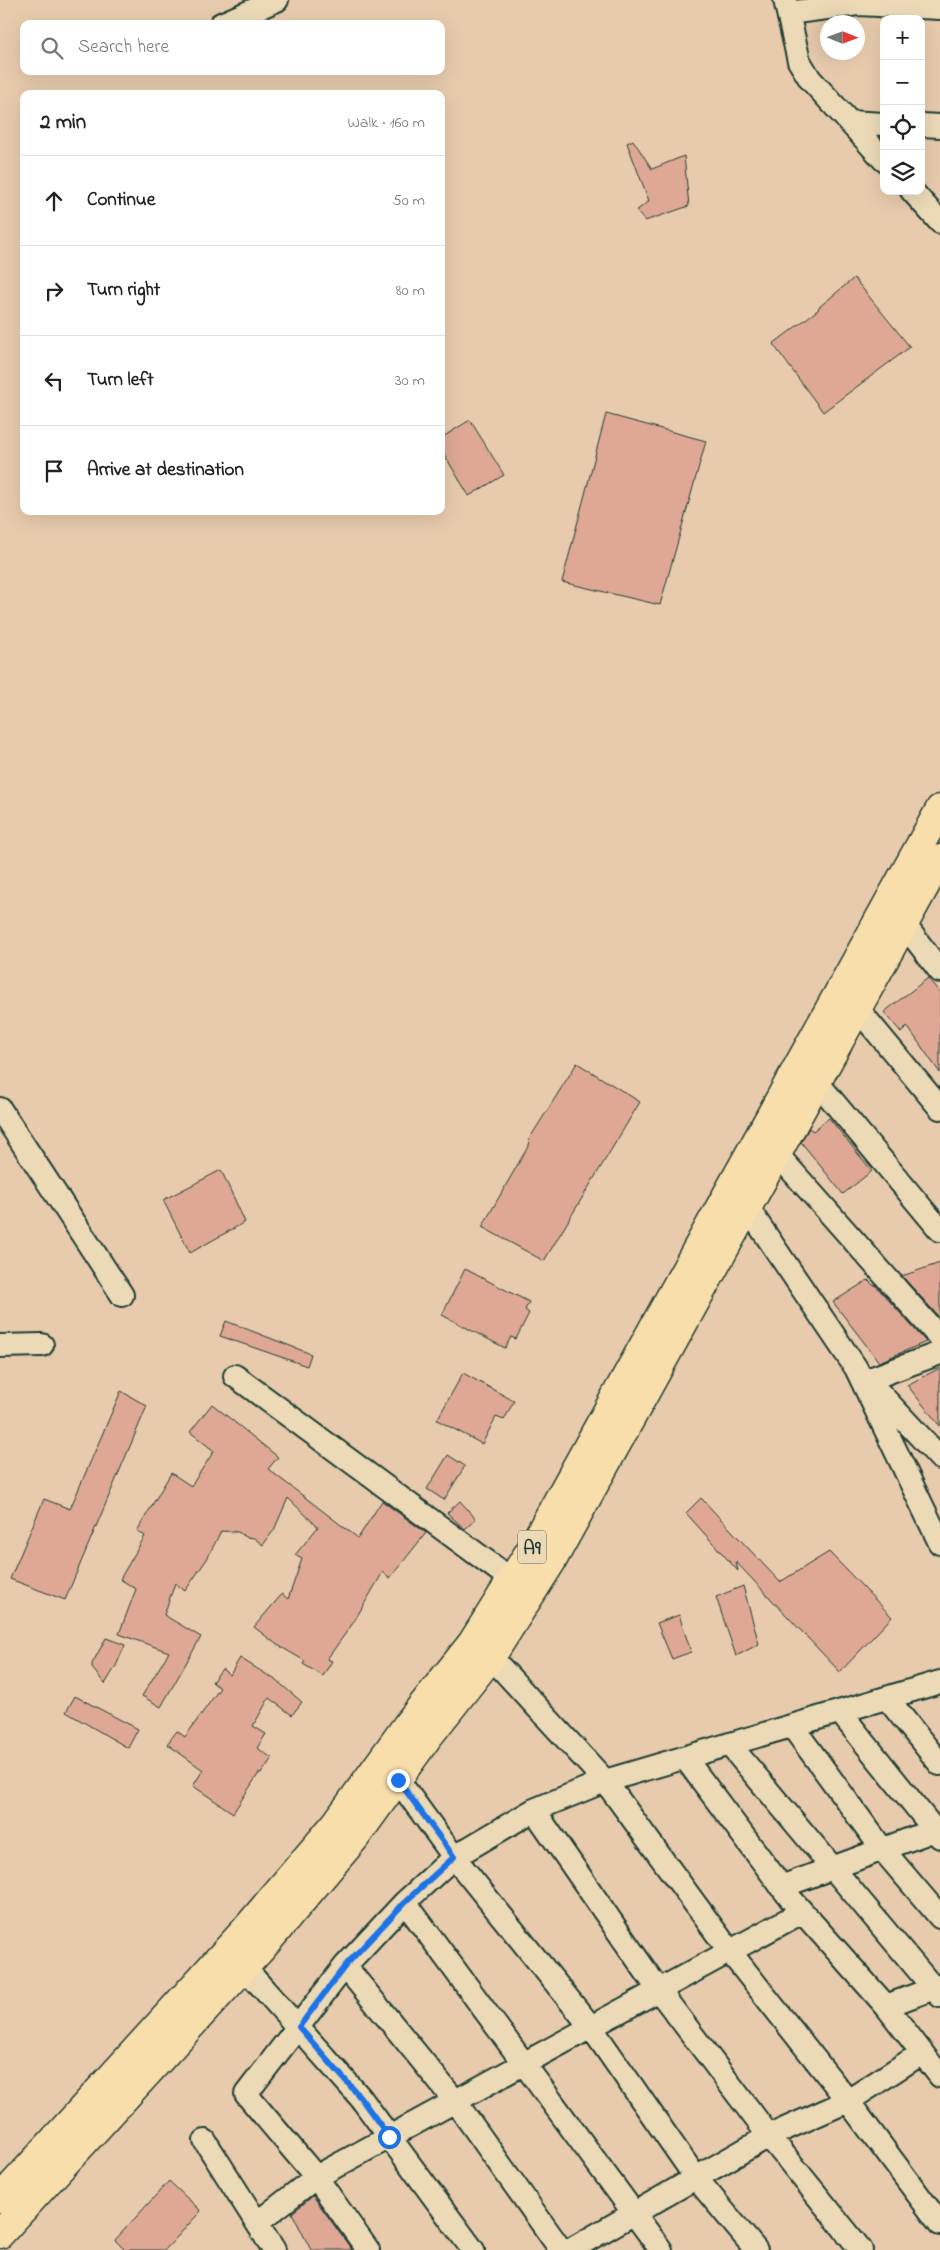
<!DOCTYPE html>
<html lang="en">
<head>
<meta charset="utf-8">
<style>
  :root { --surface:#fff; --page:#f6f6f6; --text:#222; --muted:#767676; --line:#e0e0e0 }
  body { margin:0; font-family:"Indie Flower",sans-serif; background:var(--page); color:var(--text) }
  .controls { position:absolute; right:15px; top:15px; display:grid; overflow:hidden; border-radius:10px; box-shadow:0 5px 20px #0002 }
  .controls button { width:45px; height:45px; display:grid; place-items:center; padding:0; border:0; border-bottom:1px solid var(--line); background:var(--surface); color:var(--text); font:25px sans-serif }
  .compass { position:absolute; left:820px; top:15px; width:45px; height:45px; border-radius:50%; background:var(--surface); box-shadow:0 5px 20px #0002; rotate:91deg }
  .stop { position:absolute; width:15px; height:15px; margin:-11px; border:4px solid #1a73e8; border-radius:50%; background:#fff }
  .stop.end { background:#1a73e8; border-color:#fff; box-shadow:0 1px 5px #0008 }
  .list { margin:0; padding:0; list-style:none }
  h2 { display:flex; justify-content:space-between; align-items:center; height:65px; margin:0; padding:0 20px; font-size:21px }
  h2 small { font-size:16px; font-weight:400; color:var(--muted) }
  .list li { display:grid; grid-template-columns:32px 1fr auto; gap:15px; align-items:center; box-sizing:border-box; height:90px; padding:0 20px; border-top:1px solid var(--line) }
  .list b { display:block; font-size:19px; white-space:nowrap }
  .list em { font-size:16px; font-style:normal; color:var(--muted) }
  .icon { flex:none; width:28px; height:28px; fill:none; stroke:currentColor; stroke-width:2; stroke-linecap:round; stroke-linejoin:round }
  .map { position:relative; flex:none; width:940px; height:2250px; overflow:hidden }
  .search { position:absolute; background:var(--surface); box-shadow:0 5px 20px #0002; left:20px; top:20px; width:425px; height:55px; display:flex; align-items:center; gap:12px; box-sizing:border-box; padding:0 18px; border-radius:10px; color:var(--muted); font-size:19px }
  .panel { position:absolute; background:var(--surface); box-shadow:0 5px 20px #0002; left:20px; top:90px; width:425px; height:425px; border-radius:10px }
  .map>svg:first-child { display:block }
</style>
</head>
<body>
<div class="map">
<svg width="940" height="2250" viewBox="0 0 940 2250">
  <rect width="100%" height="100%" fill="#e8cbad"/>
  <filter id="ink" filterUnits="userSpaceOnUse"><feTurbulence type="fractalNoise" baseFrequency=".02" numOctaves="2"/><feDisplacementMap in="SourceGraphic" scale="10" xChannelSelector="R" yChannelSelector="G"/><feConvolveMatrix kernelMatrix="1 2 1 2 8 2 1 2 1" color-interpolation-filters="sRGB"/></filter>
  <g filter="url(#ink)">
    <path fill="#dfa895" stroke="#1f3d34" d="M 633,140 L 652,169 L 684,156 L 689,206 L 645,221 L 636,211 L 649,201 L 627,143 Z
      M 854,278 L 910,347 L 823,412 L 773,344 L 819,309 L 818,308 Z
      M 606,414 L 706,441 L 660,605 L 562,582 Z
      M 470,420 L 504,475 L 469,496 L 441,449 L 441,438 Z
      M 928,978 L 940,993 L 940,1073 L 907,1026 L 901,1032 L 884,1012 Z
      M 577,1063 L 640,1102 L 544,1261 L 482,1227 L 530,1143 L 528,1141 Z
      M 829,1118 L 872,1171 L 843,1194 L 801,1142 L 809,1128 L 813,1131 Z
      M 221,1170 L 245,1222 L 190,1253 L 163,1200 Z
      M 940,1263 L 940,1318 L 902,1276 Z
      M 465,1269 L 529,1302 L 525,1310 L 529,1313 L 516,1339 L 511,1337 L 505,1348 L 442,1315 Z
      M 868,1280 L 873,1285 L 875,1285 L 926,1342 L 879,1362 L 833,1302 Z
      M 226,1321 L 311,1354 L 307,1366 L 220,1336 Z
      M 940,1368 L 940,1426 L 907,1385 Z
      M 463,1373 L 514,1401 L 504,1420 L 496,1417 L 482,1444 L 437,1420 Z
      M 121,1391 L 147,1406 L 65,1600 L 10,1579 L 44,1499 L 70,1509 Z
      M 212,1404 L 278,1457 L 268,1469 L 358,1538 L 382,1501 L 426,1533 L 390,1578 L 383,1572 L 353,1623 L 327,1659 L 332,1661 L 323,1676 L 303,1664 L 305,1661 L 276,1644 L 254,1627 L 282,1594 L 288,1599 L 302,1559 L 295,1555 L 318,1527 L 288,1498 L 274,1530 L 263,1545 L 254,1538 L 246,1537 L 238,1532 L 221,1531 L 207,1559 L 185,1591 L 175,1583 L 164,1615 L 201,1637 L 161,1707 L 142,1696 L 169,1652 L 119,1634 L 136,1589 L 120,1579 L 145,1536 L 137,1531 L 171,1473 L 191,1486 L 214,1451 L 190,1432 Z
      M 448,1455 L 465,1466 L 444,1500 L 427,1489 Z
      M 701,1498 L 780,1582 L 829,1552 L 892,1617 L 840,1672 L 736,1562 L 738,1571 L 686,1513 Z
      M 460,1501 L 476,1519 L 465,1529 L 447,1513 Z
      M 743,1586 L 759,1644 L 736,1656 L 716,1597 Z
      M 679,1615 L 691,1652 L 672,1659 L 657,1623 Z
      M 106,1638 L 125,1645 L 116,1666 L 105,1684 L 92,1668 L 92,1664 Z
      M 240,1658 L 277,1681 L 302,1702 L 292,1715 L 269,1698 L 253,1726 L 266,1734 L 257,1748 L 272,1758 L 261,1774 L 259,1773 L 233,1813 L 193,1786 L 203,1770 L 167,1744 L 177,1731 L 185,1737 L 220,1688 L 212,1682 L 222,1669 L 230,1675 Z
      M 75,1696 L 138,1729 L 128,1748 L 66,1712 Z
      M 169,2181 L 201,2211 L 165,2250 L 125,2250 L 115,2240 Z
      M 313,2196 L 352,2250 L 311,2250 L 292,2213 Z"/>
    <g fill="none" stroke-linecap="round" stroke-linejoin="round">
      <defs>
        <path id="minor" d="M 785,0 L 799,61 L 810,79 L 884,160
          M 788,13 L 858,4 L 940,8
          M 221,24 L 277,0
          M 849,122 L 884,124
          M 921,125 L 940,126
          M 912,191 L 940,222
          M 904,924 L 940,971
          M 857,1008 L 940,1108
          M 817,1082 L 940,1230
          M 0,1109 L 122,1295
          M 777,1154 L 940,1338
          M 747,1207 L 856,1368 L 940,1543
          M 0,1346 L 42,1345
          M 235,1376 L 512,1580
          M 867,1380 L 940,1353
          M 872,1385 L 940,1458
          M 491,1657 L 605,1781 L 731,1953 L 848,2101 L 940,2224
          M 887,1698 L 940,1764
          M 840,1712 L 940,1837
          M 792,1726 L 883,1850 L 940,1917
          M 729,1744 L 940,1996
          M 685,1758 L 790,1898 L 886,2006 L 940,2076
          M 398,1780 L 454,1857 L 591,2027 L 696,2178 L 756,2250
          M 534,1810 L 660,1992 L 769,2136 L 861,2250
          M 781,1887 L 940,1828
          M 405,1902 L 661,2250
          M 345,1966 L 455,2101 L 561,2250
          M 244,1967 L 360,2097 L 473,2250
          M 886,2006 L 940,1986
          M 205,2141 L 274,2250
          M 257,2223 L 316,2177 L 802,1912
          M 368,2250 L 316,2177 L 246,2094 L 345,1966 L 405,1902 L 454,1857 L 534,1810 L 605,1781 L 940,1682
          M 570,2250 L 769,2136 L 848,2101 L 922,2053"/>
        <path id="highway" d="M 0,2199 L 245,1930 L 336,1823 L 409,1722 L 472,1643 L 531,1549 L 940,809
          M 0,2234 L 263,1947 L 355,1838 L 428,1737 L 491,1657 L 552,1561 L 940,859"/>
      </defs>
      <use href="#minor" stroke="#1f3d34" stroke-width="26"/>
      <use href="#highway" stroke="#1f3d34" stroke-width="31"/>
      <use href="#minor" stroke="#ecdab7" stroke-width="22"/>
      <use href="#highway" stroke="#f8deab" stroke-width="28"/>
    </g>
  </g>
  <g fill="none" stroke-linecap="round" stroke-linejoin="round" filter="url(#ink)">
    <path stroke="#1a73e8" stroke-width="6" d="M 389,2137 L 360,2097 L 299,2027 L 345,1966 L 405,1902 L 454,1857 L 398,1780"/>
  </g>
  <g text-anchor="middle" stroke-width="4" stroke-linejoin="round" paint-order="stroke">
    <rect fill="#ecdab7" stroke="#5c6c5b" stroke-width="1" x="518" y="1530.5" width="28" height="33" rx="4"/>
    <g font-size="19" font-weight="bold" fill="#1f3d34">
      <text x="532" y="1554">A9</text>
    </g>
  </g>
</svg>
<div class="controls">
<button>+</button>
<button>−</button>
<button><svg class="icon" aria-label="locate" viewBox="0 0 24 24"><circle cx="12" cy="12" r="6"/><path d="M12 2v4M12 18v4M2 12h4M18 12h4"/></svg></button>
<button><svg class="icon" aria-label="layers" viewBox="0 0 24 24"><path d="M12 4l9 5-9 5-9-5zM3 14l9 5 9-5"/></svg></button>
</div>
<svg class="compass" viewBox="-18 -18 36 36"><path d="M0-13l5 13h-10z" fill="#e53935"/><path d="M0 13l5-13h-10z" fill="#767676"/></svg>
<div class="stop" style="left:389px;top:2137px"></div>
<div class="stop end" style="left:398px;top:1780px"></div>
<div class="search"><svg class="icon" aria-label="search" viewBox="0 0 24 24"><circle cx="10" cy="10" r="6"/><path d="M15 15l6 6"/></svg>Search here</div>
<section class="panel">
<h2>2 min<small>Walk · 160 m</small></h2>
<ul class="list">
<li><svg class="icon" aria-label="ahead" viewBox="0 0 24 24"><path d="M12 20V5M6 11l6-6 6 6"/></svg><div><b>Continue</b></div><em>50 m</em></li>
<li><svg class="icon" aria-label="right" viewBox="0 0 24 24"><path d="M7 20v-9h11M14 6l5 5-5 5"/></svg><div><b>Turn right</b></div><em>80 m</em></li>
<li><svg class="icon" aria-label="left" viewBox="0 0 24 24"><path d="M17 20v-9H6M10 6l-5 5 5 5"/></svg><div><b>Turn left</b></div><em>30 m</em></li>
<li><svg class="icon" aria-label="arrive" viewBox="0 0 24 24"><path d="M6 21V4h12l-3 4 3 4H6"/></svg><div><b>Arrive at destination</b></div></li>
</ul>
</section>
</div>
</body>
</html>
